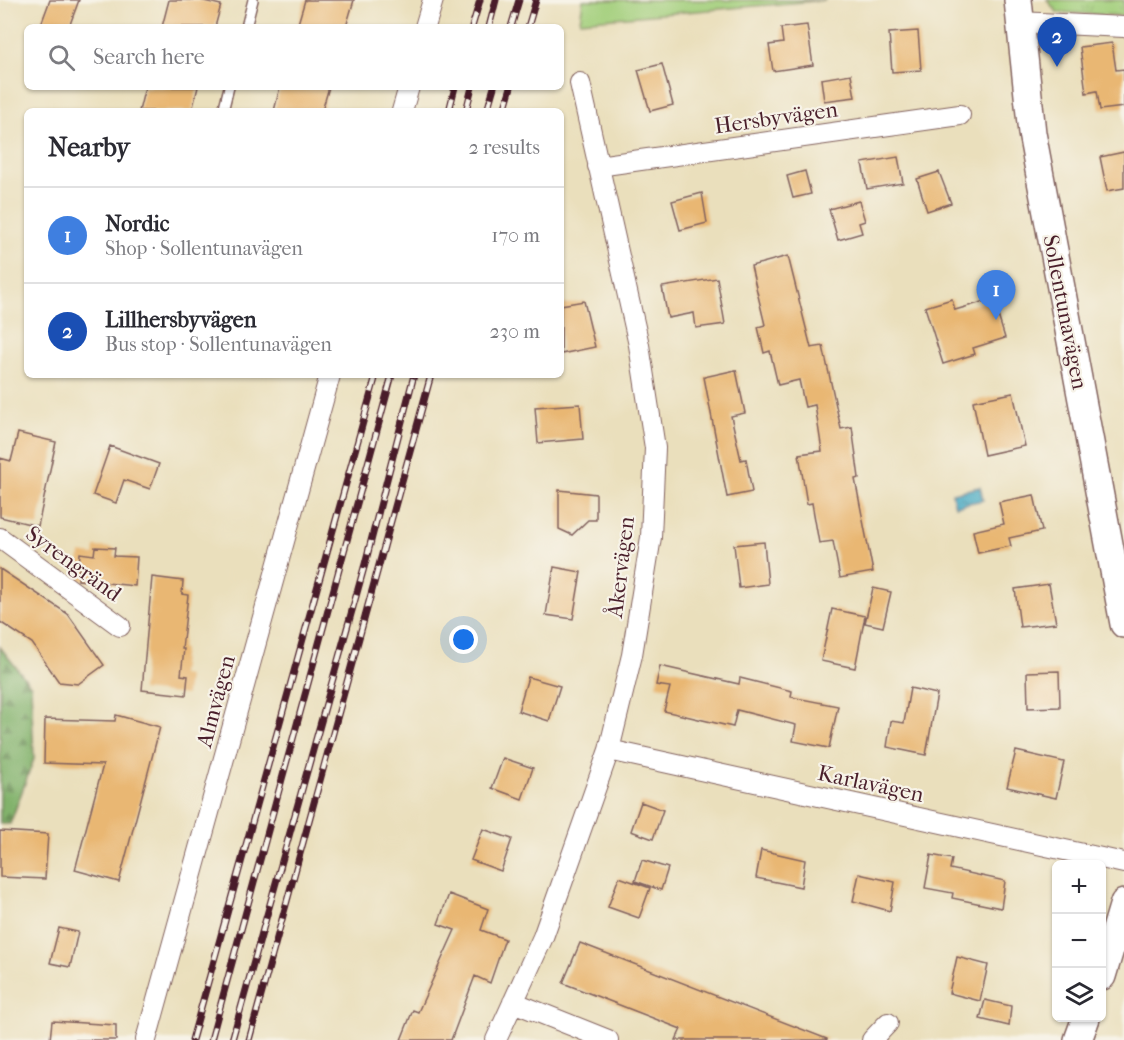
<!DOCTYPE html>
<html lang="en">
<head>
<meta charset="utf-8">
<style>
  :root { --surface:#fff; --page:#f2f2f3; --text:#2b2b33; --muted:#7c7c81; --line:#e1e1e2; --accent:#1f6fb2 }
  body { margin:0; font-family:"IM FELL French Canon",serif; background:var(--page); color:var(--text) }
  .controls { position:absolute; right:18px; bottom:18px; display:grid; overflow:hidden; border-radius:9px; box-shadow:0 2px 4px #0004 }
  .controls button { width:54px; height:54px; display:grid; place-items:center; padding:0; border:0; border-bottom:2px solid var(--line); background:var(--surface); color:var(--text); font:30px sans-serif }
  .you { position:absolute; left:464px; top:640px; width:21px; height:21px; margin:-15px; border:4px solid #fff; border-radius:50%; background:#1a73e8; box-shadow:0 0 0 9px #1a73e833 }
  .badge { display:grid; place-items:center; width:39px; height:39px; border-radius:50%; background:var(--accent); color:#fff; font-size:20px; font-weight:700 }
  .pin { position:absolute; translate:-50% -50px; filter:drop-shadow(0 2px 3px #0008) }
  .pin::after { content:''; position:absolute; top:32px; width:21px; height:18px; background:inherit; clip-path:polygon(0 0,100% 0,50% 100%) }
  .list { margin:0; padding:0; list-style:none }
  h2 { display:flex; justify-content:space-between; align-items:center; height:78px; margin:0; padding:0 24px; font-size:26px }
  h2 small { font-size:20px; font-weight:400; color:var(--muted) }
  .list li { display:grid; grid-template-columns:39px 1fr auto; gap:18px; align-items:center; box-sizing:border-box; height:96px; padding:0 24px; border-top:2px solid var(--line) }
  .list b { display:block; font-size:22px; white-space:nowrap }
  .list p { margin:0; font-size:20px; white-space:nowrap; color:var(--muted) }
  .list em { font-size:20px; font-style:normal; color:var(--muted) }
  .icon { flex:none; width:33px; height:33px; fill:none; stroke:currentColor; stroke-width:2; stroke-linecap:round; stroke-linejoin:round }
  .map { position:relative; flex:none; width:1124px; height:1040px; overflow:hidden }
  .search { position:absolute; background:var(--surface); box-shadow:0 2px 4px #0004; left:24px; top:24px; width:540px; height:66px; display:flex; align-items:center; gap:15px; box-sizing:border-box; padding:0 21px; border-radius:9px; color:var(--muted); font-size:22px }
  .panel { position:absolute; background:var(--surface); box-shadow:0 2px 4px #0004; left:24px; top:108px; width:540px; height:270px; border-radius:9px }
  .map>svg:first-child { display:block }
</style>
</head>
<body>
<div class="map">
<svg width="1124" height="1040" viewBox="0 0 1124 1040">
  <defs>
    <pattern id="grass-tufts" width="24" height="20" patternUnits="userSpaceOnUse" patternTransform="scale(1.5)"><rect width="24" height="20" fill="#a3cf7c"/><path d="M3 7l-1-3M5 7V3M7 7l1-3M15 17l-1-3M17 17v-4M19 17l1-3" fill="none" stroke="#8eb16b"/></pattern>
    <pattern id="forest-firs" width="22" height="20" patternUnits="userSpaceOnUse" patternTransform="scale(1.5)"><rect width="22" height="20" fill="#82b26c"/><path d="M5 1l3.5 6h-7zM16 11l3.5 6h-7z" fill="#6c9059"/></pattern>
    <pattern id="water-ripples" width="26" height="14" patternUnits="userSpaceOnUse" patternTransform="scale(1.5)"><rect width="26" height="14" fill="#42a8c2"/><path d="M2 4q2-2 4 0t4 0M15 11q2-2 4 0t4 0" fill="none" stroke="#39889e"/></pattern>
  </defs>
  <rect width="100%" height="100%" fill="#f7f3e8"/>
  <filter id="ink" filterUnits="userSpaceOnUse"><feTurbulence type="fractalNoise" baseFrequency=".0167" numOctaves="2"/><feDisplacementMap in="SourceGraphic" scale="12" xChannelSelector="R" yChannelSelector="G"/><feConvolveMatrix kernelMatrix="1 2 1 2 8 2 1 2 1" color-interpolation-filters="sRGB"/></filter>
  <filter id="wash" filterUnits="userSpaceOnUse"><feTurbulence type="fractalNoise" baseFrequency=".008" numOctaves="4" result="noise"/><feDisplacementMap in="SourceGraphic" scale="24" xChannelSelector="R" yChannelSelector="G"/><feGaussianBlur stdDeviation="1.35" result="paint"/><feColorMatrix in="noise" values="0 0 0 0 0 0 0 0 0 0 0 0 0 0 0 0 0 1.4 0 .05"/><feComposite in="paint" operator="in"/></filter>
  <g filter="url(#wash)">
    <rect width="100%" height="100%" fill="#eadfbc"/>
    <path fill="url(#grass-tufts)" stroke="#767754" stroke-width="1.5" d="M 1047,0 L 1124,0 L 1124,16 L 1057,12 Z"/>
    <path fill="url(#forest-firs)" stroke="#66684c" stroke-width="1.5" d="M 0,647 L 31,686 L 34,759 L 10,824 L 0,824 Z"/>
    <path fill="#a3cf7c" stroke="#767754" stroke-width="1.5" d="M 583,0 L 826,0 L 580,21 Z"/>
    <path fill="url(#water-ripples)" stroke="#466476" stroke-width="1.5" d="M 980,487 L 983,500 L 955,506 L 952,493 Z"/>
    <g id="blocks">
      <path fill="#e9b773" d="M 50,0 L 79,0 L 69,27 L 40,27 Z
        M 169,0 L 200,0 L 221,5 L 215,27 L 162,27 Z
        M 305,0 L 354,0 L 346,27 L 297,27 Z
        M 807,25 L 813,65 L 773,71 L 769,45 L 783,43 L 781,28 Z
        M 918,31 L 921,70 L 892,72 L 889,33 Z
        M 1112,43 L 1116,70 L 1124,69 L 1124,107 L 1100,110 L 1097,91 L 1086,93 L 1080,47 Z
        M 662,64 L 673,105 L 650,111 L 638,70 Z
        M 851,74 L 855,97 L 824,101 L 821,79 Z
        M 145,87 L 198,87 L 192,111 L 139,111 Z
        M 280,87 L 329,87 L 322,111 L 274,111 Z
        M 1124,152 L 1124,188 L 1107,191 L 1100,157 Z
        M 898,157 L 903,183 L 867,189 L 862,163 Z
        M 805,171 L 811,194 L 793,198 L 787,176 Z
        M 939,172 L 951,203 L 927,211 L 917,179 Z
        M 702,193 L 707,223 L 680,230 L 672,201 Z
        M 859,201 L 865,221 L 859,223 L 862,233 L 838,240 L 829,209 Z
        M 788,256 L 811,348 L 823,346 L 841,429 L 852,427 L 859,478 L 855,479 L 873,572 L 840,578 L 833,541 L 819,543 L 812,503 L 807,504 L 799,454 L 822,451 L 815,405 L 805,407 L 799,380 L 778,385 L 770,351 L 764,353 L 758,327 L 765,325 L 751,266 Z
        M 717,278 L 725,324 L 696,328 L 694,313 L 668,318 L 662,287 Z
        M 952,299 L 955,310 L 993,299 L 1005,338 L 973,348 L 975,354 L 943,364 L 925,307 Z
        M 584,301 L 595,347 L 561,354 L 561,305 Z
        M 736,370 L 745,413 L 731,416 L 741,460 L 746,459 L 752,492 L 727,497 L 704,377 Z
        M 1013,393 L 1025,446 L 984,455 L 973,401 Z
        M 580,404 L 583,439 L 538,443 L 535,407 Z
        M 18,433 L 56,442 L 38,526 L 0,517 L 0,458 L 11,461 Z
        M 110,446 L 159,464 L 150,489 L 124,480 L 116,503 L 93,495 Z
        M 559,490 L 596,494 L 596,520 L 588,520 L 572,535 L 559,529 Z
        M 1034,495 L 1042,531 L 1009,538 L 1011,546 L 978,553 L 973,531 L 1004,524 L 999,502 Z
        M 764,542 L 768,584 L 739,588 L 734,545 Z
        M 95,547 L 115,548 L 114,556 L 137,557 L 135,586 L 78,580 L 80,553 L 94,555 Z
        M 554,567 L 581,572 L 573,619 L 546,615 Z
        M 0,569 L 68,614 L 104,665 L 78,684 L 59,682 L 32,643 L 0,622 Z
        M 152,577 L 183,581 L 182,594 L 188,595 L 182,649 L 184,649 L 181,675 L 188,676 L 186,695 L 142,690 Z
        M 1049,584 L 1056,623 L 1020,627 L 1015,589 Z
        M 873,588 L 891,592 L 883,627 L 865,623 Z
        M 832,609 L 865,616 L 855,668 L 821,661 Z
        M 660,666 L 739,684 L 740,678 L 792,691 L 791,697 L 838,706 L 829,748 L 793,741 L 796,725 L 737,710 L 733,727 L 664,711 L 670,687 L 656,685 Z
        M 1059,671 L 1060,707 L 1028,708 L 1027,672 Z
        M 528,677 L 560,686 L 549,721 L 518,711 Z
        M 910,688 L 937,694 L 926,755 L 887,747 L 891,721 L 904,723 Z
        M 116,715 L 160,727 L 119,882 L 75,870 L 103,765 L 44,763 L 45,719 L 115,721 Z
        M 1016,751 L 1064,762 L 1056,798 L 1007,787 Z
        M 503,758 L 533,768 L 522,799 L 492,788 Z
        M 641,802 L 663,810 L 653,839 L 631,831 Z
        M 483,829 L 512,839 L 501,871 L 471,860 Z
        M 0,831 L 48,834 L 45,879 L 0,877 Z
        M 761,850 L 805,860 L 801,887 L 756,878 Z
        M 931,855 L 952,859 L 950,869 L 1005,881 L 1001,908 L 952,898 L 953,893 L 925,888 Z
        M 642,860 L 668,868 L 661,890 L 635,881 Z
        M 859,874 L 895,882 L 890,911 L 853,901 Z
        M 619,877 L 650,888 L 639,918 L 608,907 Z
        M 449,894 L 488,909 L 481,930 L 505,939 L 490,983 L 475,976 L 451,1040 L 401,1040 L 413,1010 L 418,1012 L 455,930 L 438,924 Z
        M 59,928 L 78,932 L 70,967 L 50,963 Z
        M 580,943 L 827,1039 L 827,1040 L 676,1040 L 681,1029 L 563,983 Z
        M 957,957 L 988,965 L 980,1001 L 949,993 Z
        M 985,1000 L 1011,1006 L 1009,1026 L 980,1019 Z
        M 52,1021 L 116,1025 L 116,1040 L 50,1040 Z"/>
    </g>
  </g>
  <g filter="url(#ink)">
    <use href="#blocks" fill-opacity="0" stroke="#82625e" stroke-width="1.5"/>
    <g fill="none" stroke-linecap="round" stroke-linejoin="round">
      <defs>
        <path id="lane" d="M 246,27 L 253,0
          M 223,111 L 229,87"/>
        <path id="street" d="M 1019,22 L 1124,27
          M 425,27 L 433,0
          M 402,111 L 409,87
          M 598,166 L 960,115
          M 0,538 L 120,626
          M 609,750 L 1124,863
          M 513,1002 L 608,1040
          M 146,1040 L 330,375
          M 496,1040 L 543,937 L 609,750 L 632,655 L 651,537 L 655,448 L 639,345 L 580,83
          M 872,1040 L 888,1023"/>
        <path id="secondary" d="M 1018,0 L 1032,133 L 1124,624
          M 1102,976 L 1124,903
          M 1078,1040 L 1086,1018"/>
      </defs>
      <use href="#lane" stroke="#82625e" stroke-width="12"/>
      <use href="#street" stroke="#82625e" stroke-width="22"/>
      <use href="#secondary" stroke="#82625e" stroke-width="30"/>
      <use href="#lane" stroke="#fff" stroke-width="9"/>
      <use href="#street" stroke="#fff" stroke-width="20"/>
      <use href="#secondary" stroke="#fff" stroke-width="27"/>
      <defs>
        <path id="rail" d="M 472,27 L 480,0
          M 489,27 L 496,0
          M 511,27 L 519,0
          M 528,27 L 536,0
          M 449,111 L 455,87
          M 466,111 L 472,87
          M 487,111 L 494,87
          M 504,111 L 511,87
          M 192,1040 L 376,375
          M 211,1040 L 392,375
          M 232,1040 L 365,564 L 414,375
          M 249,1040 L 431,375"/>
      </defs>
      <use href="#rail" stroke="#4a1f2b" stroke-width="7"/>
      <use href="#rail" stroke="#f7f3e8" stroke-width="4.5" stroke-dasharray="14" stroke-linecap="butt"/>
    </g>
  </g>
  <g text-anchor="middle" stroke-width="4.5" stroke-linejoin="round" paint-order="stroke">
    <g font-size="22" fill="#4a1f2b" stroke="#f7f3e8">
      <text transform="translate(776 117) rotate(-8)" y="8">Hersbyvägen</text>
      <text transform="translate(1066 312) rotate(79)" y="8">Sollentunavägen</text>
      <text transform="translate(74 563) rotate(36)" y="8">Syrengränd</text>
      <text transform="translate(620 567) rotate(-83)" y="8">Åkervägen</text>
      <text transform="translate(215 701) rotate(-75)" y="8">Almvägen</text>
      <text transform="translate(871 783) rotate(12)" y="8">Karlavägen</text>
    </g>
  </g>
</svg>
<div class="controls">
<button>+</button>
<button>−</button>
<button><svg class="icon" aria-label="layers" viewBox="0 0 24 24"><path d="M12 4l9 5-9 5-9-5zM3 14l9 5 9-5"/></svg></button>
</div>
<div class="you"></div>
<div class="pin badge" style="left:996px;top:320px;background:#3f7fe0">1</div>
<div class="pin badge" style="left:1057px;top:67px;background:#1a4fb4">2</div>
<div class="search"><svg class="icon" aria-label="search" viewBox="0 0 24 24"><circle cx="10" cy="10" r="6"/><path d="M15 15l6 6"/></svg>Search here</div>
<section class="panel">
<h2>Nearby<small>2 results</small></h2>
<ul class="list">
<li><span class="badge" style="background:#3f7fe0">1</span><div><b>Nordic</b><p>Shop · Sollentunavägen</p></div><em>170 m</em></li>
<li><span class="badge" style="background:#1a4fb4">2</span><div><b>Lillhersbyvägen</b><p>Bus stop · Sollentunavägen</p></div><em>230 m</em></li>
</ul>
</section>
</div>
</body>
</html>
